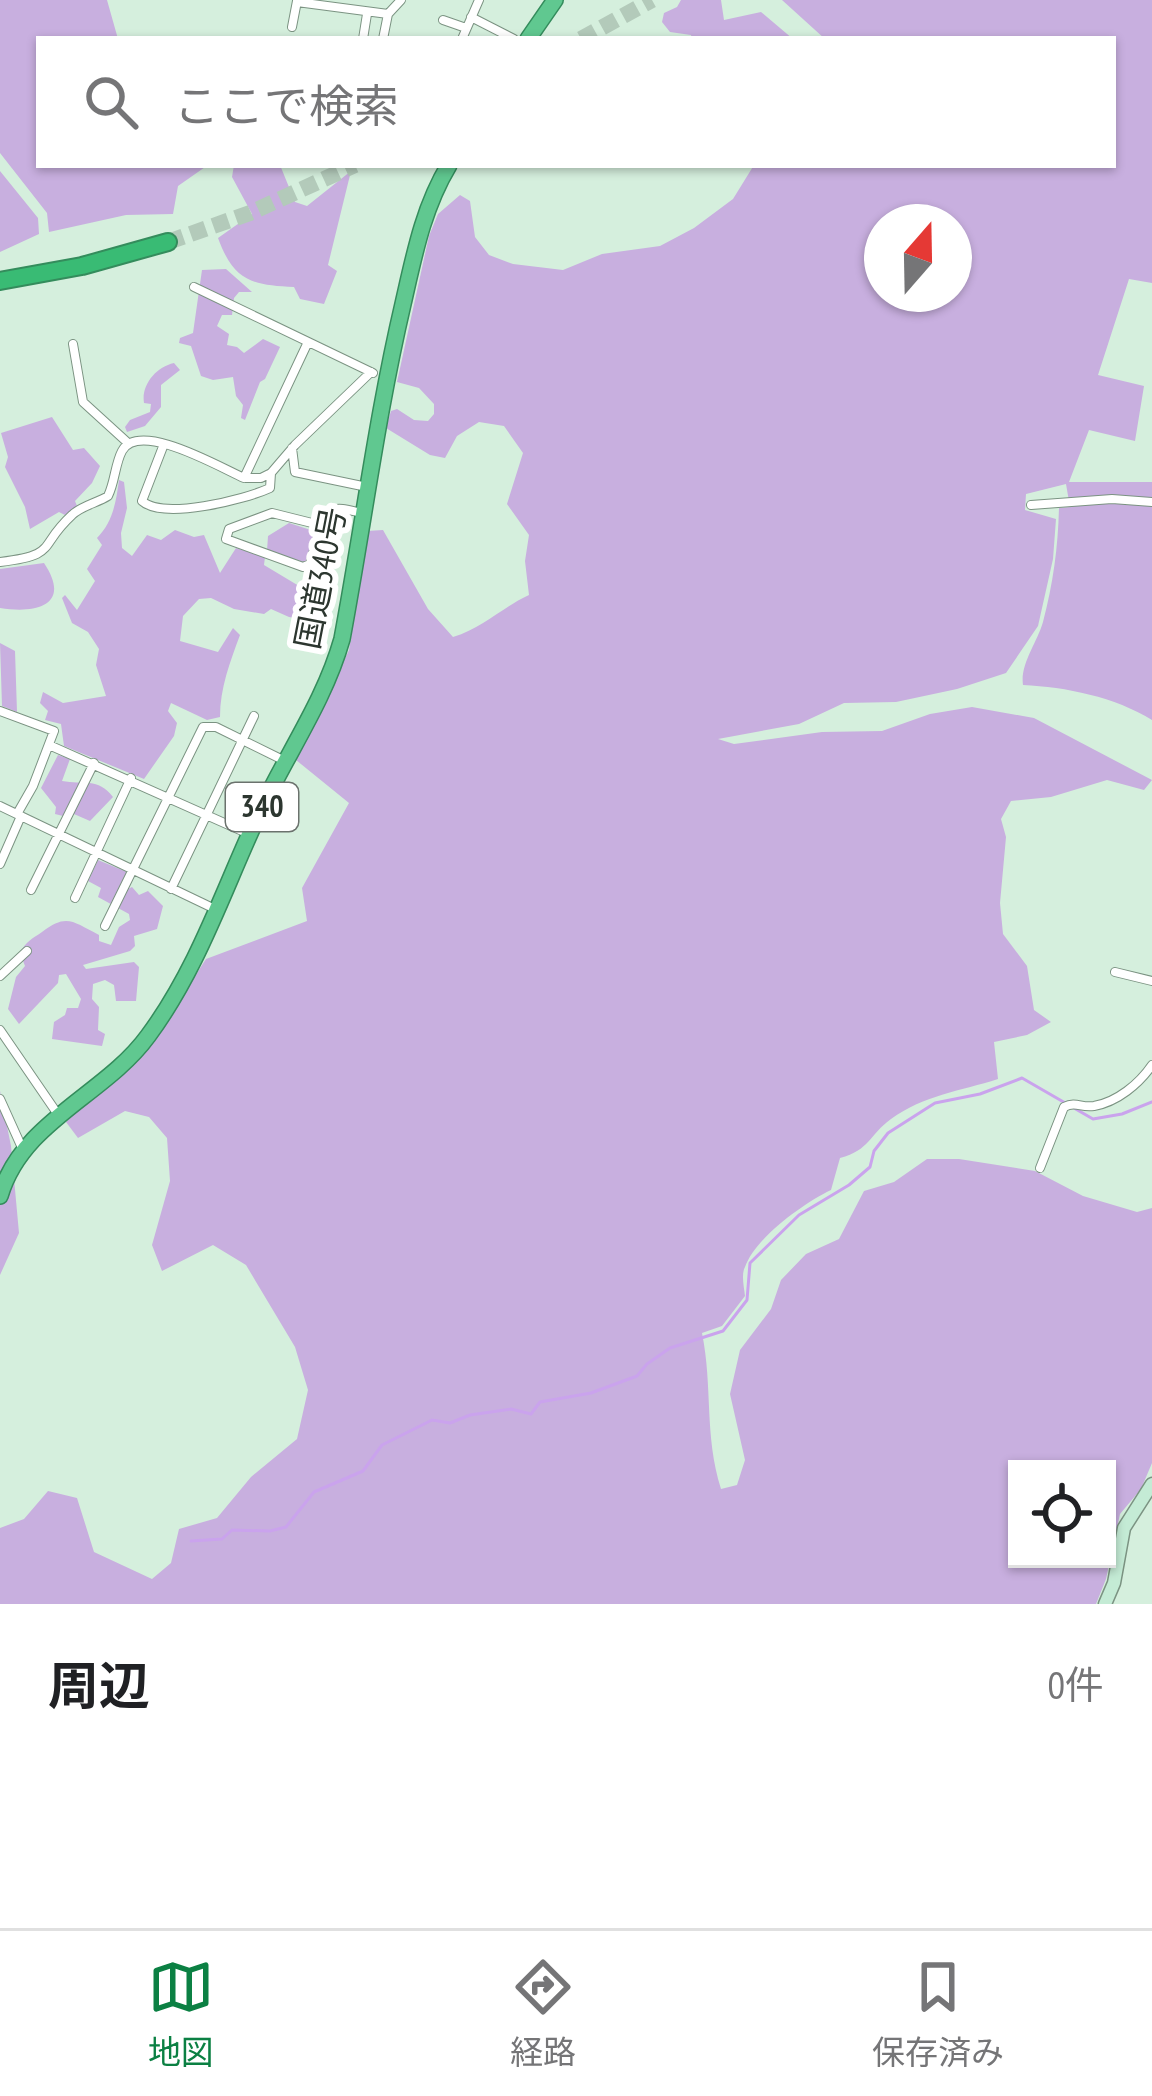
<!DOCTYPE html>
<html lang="ja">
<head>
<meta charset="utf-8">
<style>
  :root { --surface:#fff; --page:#f2f2f2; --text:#202124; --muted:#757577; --line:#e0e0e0; --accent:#0b8043 }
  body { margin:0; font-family:"PT Sans Narrow","Noto Sans JP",sans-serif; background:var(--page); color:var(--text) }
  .controls { position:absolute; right:36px; bottom:36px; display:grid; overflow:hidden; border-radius:0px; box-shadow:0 3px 9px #0004 }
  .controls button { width:108px; height:108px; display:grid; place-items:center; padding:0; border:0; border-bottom:3px solid var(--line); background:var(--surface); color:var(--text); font:60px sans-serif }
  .compass { position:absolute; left:864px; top:204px; width:108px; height:108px; border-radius:50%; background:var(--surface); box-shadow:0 3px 9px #0004; rotate:20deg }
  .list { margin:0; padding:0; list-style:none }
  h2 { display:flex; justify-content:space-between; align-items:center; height:156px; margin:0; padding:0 48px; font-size:51px }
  h2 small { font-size:39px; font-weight:400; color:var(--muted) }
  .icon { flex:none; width:66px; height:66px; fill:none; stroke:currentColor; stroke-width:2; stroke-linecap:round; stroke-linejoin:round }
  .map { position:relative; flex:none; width:1152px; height:1604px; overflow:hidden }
  .search { position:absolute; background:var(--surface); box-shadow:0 3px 9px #0004; left:36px; right:36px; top:36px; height:132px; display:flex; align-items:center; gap:30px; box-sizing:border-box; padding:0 42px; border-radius:0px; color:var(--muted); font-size:45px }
  .sheet { height:324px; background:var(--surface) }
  nav { display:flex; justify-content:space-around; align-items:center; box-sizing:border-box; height:168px; border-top:3px solid var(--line); background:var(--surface); font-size:33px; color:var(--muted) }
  nav a { display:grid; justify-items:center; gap:6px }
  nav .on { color:var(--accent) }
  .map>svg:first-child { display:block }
</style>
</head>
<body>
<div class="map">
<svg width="1152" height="1604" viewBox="0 0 1152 1604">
  <rect width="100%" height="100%" fill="#d5efdd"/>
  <path fill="#c8afdf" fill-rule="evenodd" d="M 0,0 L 107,0 L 118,39 L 39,39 L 39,165 L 208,165 L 178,186 L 173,214 L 126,215 L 49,232 L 47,213 L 0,153 Z
    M 681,0 L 721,0 L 724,20 L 761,12 L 793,39 L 692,39 L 691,35 L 670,32 L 662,22 L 664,13 L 677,7 Z
    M 782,0 L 1152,0 L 1152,283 L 1129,279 L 1098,375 L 1144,386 L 1135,441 L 1089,430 L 1069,482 L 1152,482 L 1152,720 C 1115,697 1066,687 1023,685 C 1020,664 1037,643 1043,622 C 1053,584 1058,548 1059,508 L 1070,507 L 1066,484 L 1026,494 L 1025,510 L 1056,519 L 1053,559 L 1038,626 L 1006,673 L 957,689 L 896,702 L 844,703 L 799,724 L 718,739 L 734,744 L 822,732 L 882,731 L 930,714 L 972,707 L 1034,718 L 1152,780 L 1144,790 L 1107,780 L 1051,797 L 1011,801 L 1001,819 L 1006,837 L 1000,903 L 1003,934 L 1027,966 L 1034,1010 L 1051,1022 L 1027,1035 L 994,1042 L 998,1079 C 961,1091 924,1095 891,1119 C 869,1135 870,1150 840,1158 L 831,1190 C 804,1203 756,1237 745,1267 C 741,1274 744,1287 745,1296 L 722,1326 L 702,1333 C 713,1388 704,1434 721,1489 L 737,1485 L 745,1460 L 730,1394 L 740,1350 L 771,1309 L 781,1280 L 806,1254 L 839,1239 L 864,1191 L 894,1182 L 927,1159 L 959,1159 L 1035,1171 L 1083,1196 L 1137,1212 L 1152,1208 L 1152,1463 L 1141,1489 L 1120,1514 L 1106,1579 L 1096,1604 L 0,1604 L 0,1528 L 24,1519 L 48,1491 L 77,1498 L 94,1552 L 152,1579 L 171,1563 L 179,1529 L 217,1518 L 251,1477 L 297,1439 L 308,1390 L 295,1347 L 246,1265 L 213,1245 L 162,1271 L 152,1245 L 170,1181 L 167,1138 L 149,1117 L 125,1111 L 78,1138 L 66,1122 L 154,1039 L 206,959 L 307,921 L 302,888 L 349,803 L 296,760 L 349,650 L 367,531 L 383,530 L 428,609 L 453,637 C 483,628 501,608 529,595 L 525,561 L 529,535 L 507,504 L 523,453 L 504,426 L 479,422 L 457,436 L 445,458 L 430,455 L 386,428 L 391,411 L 397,409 L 414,420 L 428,421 L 434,414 L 434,404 L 419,388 L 397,382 L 429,236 L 438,214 L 460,195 L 470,201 L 475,237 L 489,255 L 513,264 L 563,270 L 602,254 L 660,246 L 694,228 L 733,199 L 754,165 L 1113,165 L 1113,39 L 825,39 ZM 882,222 L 954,222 L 954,294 L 882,294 ZM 1017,1469 L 1107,1469 L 1107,1559 L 1017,1559 Z
    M 234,165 L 280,165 L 295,202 L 307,206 L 351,171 L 328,265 L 337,271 L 324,304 L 300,299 L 294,287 C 253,285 234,282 218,238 L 252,214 L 232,177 Z
    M 0,171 L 38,218 L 39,234 L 0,252 Z
    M 226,269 L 252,292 L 239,292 L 234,298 L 232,315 L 222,315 L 217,326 L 229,334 L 227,345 L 237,347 L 244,353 L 263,339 L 280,347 L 265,379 L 260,382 L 245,420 L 241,418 L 243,405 L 236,396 L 233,377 L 213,380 L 201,376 L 191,346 L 179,343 L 180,338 L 193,333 L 202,270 Z
    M 174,363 L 180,370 L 161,385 L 161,407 L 145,426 L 127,432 L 125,427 L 130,420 L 150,412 L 151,404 L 144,403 C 141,385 156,367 174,363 Z
    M 52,417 L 73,450 L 84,448 L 100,466 L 92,483 L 75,501 L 77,506 L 65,515 L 59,512 L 30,529 L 25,507 L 5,467 L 8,457 L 1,433 Z
    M 119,480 L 124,482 L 127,508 L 121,533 L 122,548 L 132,556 L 147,535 L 161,540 L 175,530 L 194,537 L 204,535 L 220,573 L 236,548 L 265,557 L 264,565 L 309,592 L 317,583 L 329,585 L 332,601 L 327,623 L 289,617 L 271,609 L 264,614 L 234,609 L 211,598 L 199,599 L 183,616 L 180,641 L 218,652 L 233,628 L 240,635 C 230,662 220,688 220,717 L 207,720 L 171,703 L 168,711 L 177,723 L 174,736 L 144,779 L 64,746 L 61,724 L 45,720 L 48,711 L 40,703 L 43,692 L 63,703 L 106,696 L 96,665 L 99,649 L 88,632 L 72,623 L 62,598 L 65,595 L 77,610 L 95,581 L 87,569 L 102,545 L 97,538 C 113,522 116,502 119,480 Z
    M 289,523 L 317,532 L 307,563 L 267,551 L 268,536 Z
    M 44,563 C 72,605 37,614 0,608 L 0,569 Z
    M 0,643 L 15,651 L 17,712 L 2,706 Z
    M 58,755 L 70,759 L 62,781 C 83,785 98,777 113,797 L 90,821 L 67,811 L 63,816 L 55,814 L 56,807 L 41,788 Z
    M 98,860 L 127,872 L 126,890 L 132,887 L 139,895 L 148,891 L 163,906 L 157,929 L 134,936 L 135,946 L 130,951 L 83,965 L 86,969 L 134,962 L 139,967 L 136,1001 L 116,1001 L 114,985 L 105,980 L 93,984 L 92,999 L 99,1007 L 98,1030 L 105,1034 L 102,1046 L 52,1039 L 54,1022 L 65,1015 L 67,1008 L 78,1008 L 81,999 L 66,974 L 59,975 L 58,983 L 19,1024 L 8,1009 L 16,977 L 25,966 L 20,953 C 26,941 32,939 42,932 C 67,913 73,922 99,935 L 99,941 L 111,945 L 119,927 L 130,920 L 129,914 L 98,897 L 101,888 L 88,881 Z
    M 0,1091 L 11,1146 L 19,1233 L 0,1275 Z"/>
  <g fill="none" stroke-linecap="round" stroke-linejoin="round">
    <path stroke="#caa3ed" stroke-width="3" d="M 191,1541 L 222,1539 L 232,1530 L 270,1531 L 286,1527 L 314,1492 L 363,1471 L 382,1445 L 432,1420 L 450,1423 L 470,1415 L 511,1409 L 531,1414 L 540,1402 L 591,1393 L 637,1376 L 647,1364 L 670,1348 L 723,1331 L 747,1300 L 750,1263 L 799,1215 L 849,1185 L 870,1167 L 874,1151 L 888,1133 L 935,1103 L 980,1094 L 1022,1078 L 1093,1119 L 1122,1114 L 1152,1102"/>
    <path stroke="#b3caba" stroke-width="16" stroke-dasharray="16 8" stroke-linecap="butt" d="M 581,39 L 652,0
      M 168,242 L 250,213 L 355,165"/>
    <defs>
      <path id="minor" d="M 297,2 L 388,14
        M 471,17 L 514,39
        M 443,20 L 466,28
        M 292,27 L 297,1
        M 363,39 L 367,14
        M 383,39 L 388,14 L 401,0
        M 462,39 L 479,0
        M 194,287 L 373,373
        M 73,344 L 83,402 L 128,443
        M 164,444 L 142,501 C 163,520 244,500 270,488 L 271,473
        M 292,448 L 295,472 L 367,487
        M 244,478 L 308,342
        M 1031,505 L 1112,499 L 1152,502
        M 325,514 L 310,564 L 303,567 L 226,539 L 229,529 L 272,513 L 316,524 C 336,505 334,507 362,513
        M 0,562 C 59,555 37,547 72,515 C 81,506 97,503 108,496 C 115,482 115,464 122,451 C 139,420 219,467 244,478 L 261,478 L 271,473 L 295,445 L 371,372
        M 0,711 L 54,731 L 33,786 L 17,814
        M 49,745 L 249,834
        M 0,806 L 217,910
        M 0,864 L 21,816
        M 171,889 L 254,716
        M 31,890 L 94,763
        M 75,898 L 131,778
        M 105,926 L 203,727 L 216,727 L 285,761
        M 1115,972 L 1152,981
        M 0,976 L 27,951
        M 0,1030 L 59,1116
        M 0,1099 L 23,1150
        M 1040,1168 L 1064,1107 C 1077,1101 1080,1108 1094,1106 C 1117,1102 1139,1084 1152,1065"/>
      <path id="secondary" d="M 1105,1604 L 1114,1583 L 1124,1528 L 1152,1484"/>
      <path id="trunk" d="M 528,39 L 555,0
        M 0,1196 C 22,1121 105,1095 148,1036 C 200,966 226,882 263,805 C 290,749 325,699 342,639 C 363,527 377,415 403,304 C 414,256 423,208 449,165"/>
      <path id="motorway" d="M 0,281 L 82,266 L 168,242"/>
    </defs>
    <use href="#minor" stroke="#7b9382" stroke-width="10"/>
    <use href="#secondary" stroke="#7b9382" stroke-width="15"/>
    <use href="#trunk" stroke="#348c5c" stroke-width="18"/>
    <use href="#motorway" stroke="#348c5c" stroke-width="20"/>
    <use href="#minor" stroke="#fff" stroke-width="8"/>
    <use href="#secondary" stroke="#c4ebd5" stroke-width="12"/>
    <use href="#trunk" stroke="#60c890" stroke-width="15"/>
    <use href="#motorway" stroke="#39bb74" stroke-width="16"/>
  </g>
  <g text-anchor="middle" stroke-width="12" stroke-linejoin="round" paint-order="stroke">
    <rect fill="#fff" stroke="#6b726d" stroke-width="3" x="226" y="783" width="72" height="48" rx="9"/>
    <g font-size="30" font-weight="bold" fill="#2c362f">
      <text x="262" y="817">340</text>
    </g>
    <g font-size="33" fill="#2c362f" stroke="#fff">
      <text transform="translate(320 578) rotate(-79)" y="12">国道340号</text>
    </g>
  </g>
</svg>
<div class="controls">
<button><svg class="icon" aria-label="locate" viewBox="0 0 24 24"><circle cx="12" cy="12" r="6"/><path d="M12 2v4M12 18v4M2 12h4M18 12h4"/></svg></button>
</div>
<svg class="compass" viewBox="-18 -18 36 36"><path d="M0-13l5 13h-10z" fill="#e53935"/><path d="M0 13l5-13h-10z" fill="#757577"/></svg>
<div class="search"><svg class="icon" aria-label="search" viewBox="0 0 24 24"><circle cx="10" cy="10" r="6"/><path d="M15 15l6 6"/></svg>ここで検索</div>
</div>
<section class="sheet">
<h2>周辺<small>0件</small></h2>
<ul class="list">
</ul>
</section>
<nav>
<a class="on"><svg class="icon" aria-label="map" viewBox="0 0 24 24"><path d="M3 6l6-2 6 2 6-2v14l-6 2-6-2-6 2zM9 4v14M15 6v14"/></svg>地図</a>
<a><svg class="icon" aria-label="directions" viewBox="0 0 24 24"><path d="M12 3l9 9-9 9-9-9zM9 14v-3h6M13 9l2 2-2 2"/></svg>経路</a>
<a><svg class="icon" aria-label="saved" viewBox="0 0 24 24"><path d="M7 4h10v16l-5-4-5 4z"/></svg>保存済み</a>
</nav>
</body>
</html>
